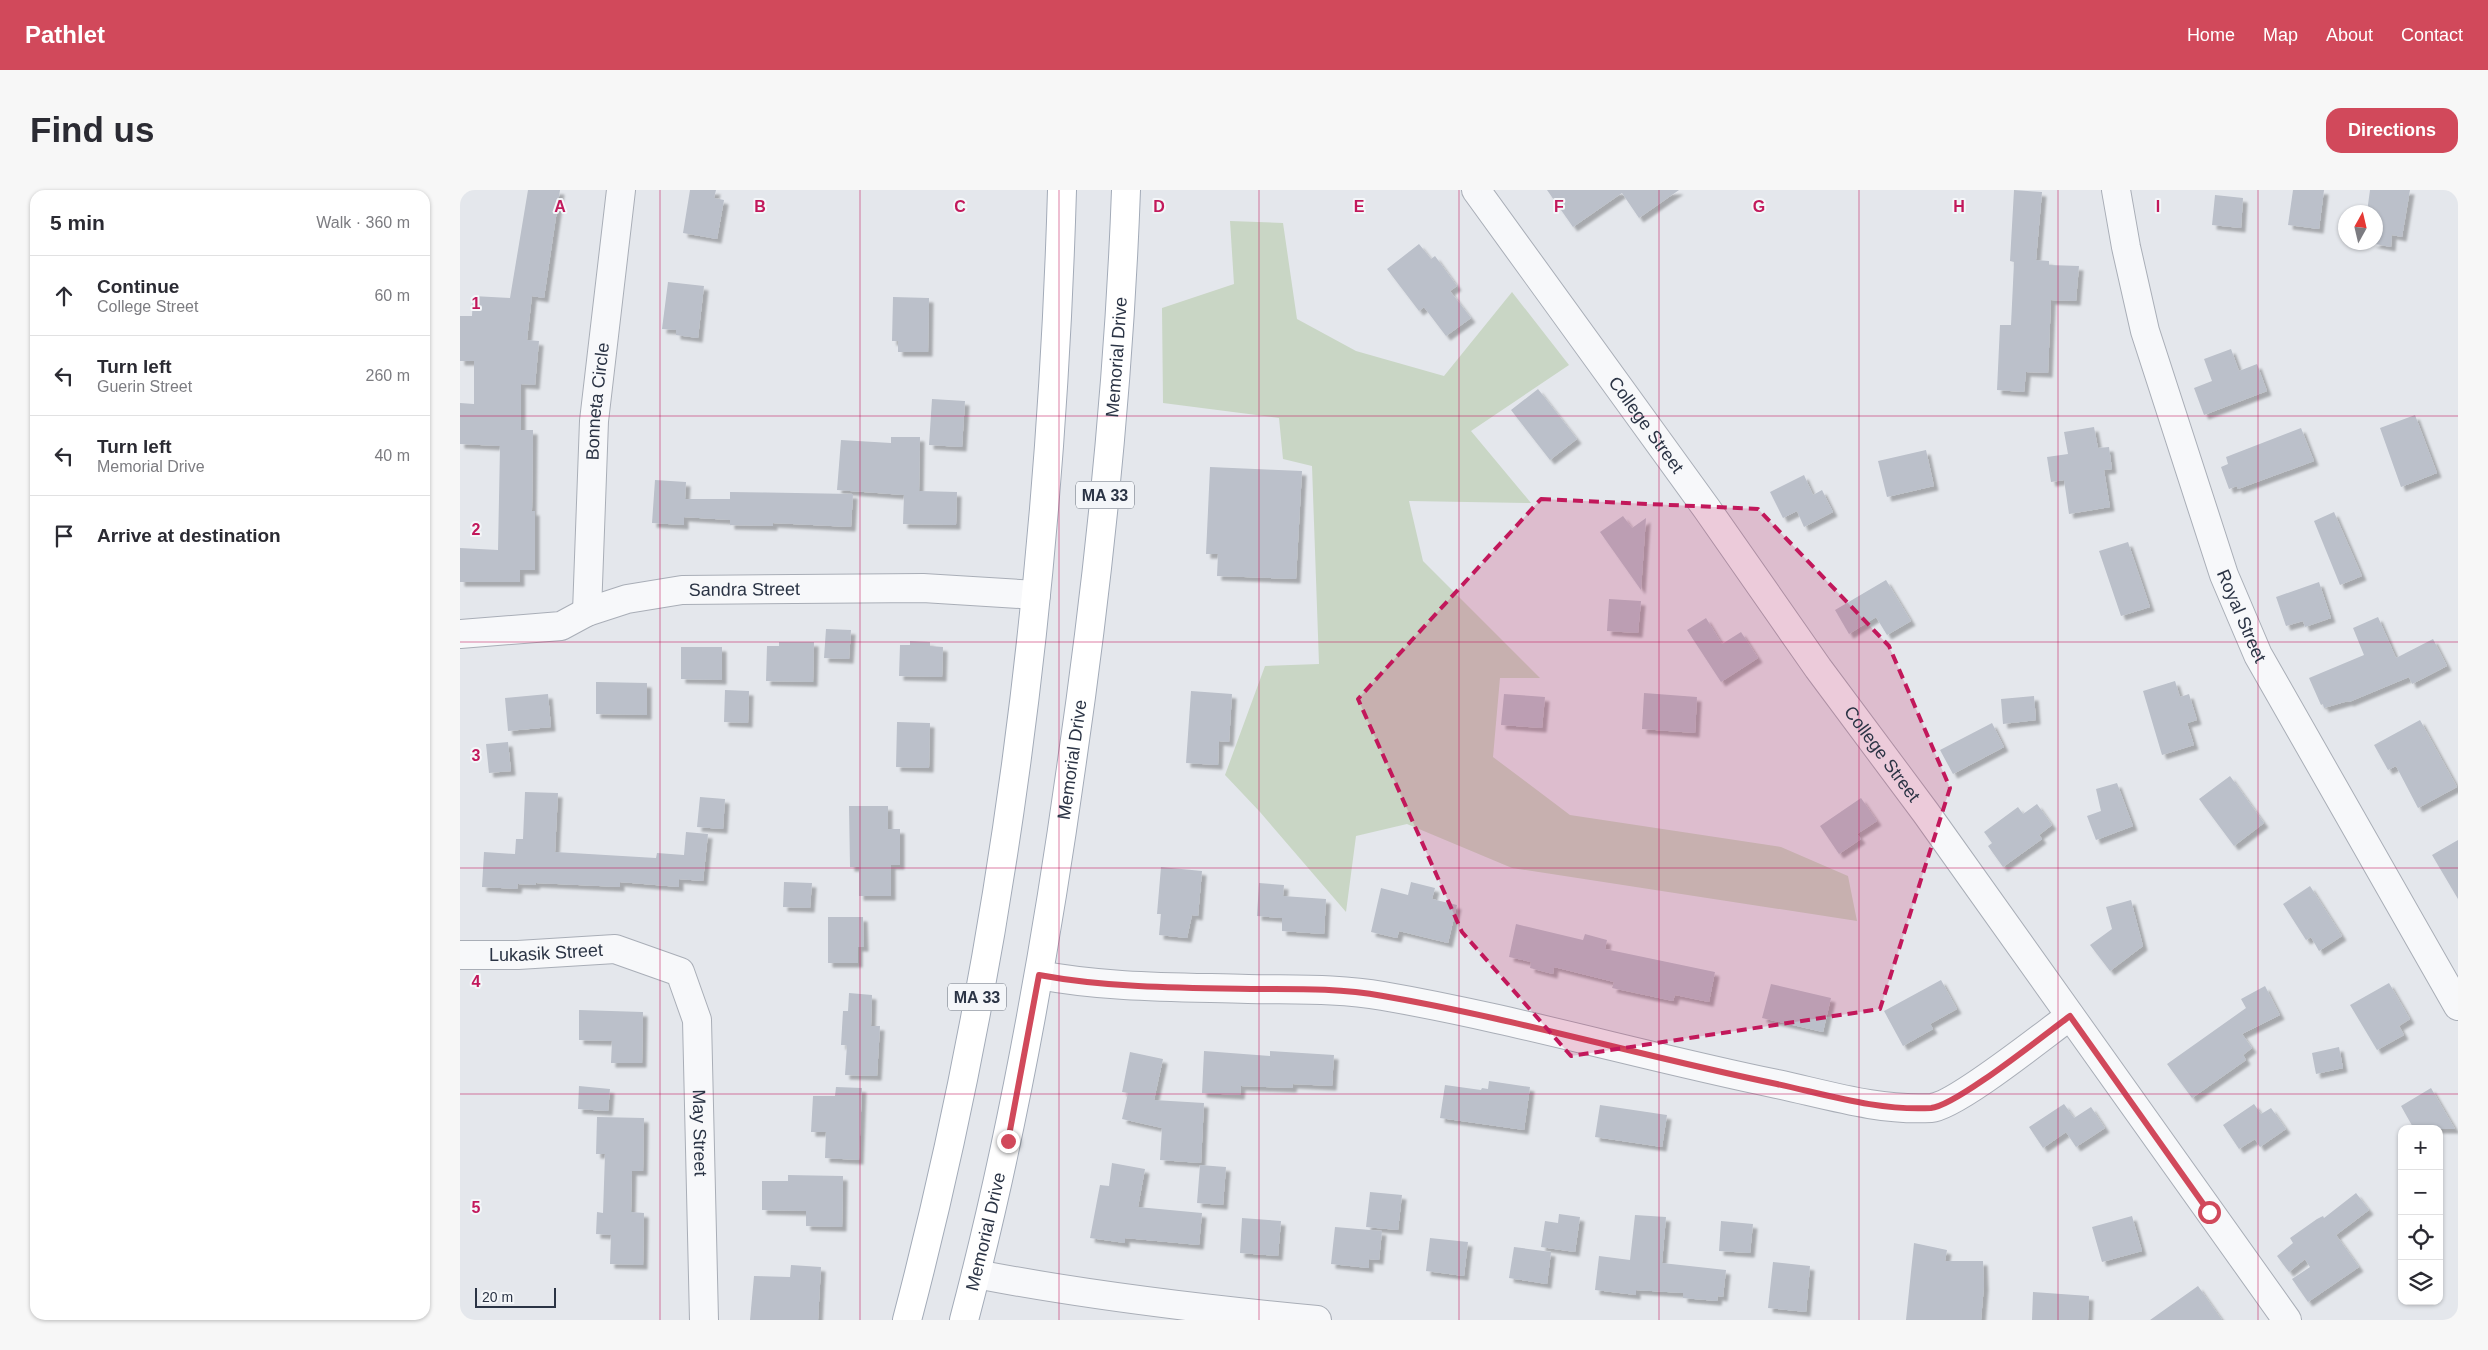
<!DOCTYPE html>
<html lang="en">
<head>
<meta charset="utf-8">
<style>
  :root { --surface:#fff; --page:#f7f7f7; --text:#2b2b33; --muted:#7c7c81; --line:#e1e1e2; --accent:#d1495b }
  body { margin:0; font-family:Arial,sans-serif; background:var(--page); color:var(--text) }
  .controls { position:absolute; right:15px; bottom:15px; display:grid; overflow:hidden; border-radius:10px; box-shadow:0 1px 4px #0004 }
  .controls button { width:45px; height:45px; display:grid; place-items:center; padding:0; border:0; border-bottom:1px solid var(--line); background:var(--surface); color:var(--text); font:25px sans-serif }
  .compass { position:absolute; left:1878px; top:15px; width:45px; height:45px; border-radius:50%; background:var(--surface); box-shadow:0 1px 4px #0004; rotate:8deg }
  .scale { position:absolute; left:15px; bottom:12px; width:81px; box-sizing:border-box; padding-left:5px; border:2px solid #2b3445; border-top:0; font-size:14px; line-height:18px; white-space:nowrap; color:#2b3445; -webkit-text-stroke:4px #f4f6f9; paint-order:stroke }
  .stop { position:absolute; width:15px; height:15px; margin:-11px; border:4px solid #d1495b; border-radius:50%; background:#fff }
  .stop.end { background:#d1495b; border-color:#fff; box-shadow:0 1px 5px #0008 }
  .list { margin:0; padding:0; list-style:none }
  h2 { display:flex; justify-content:space-between; align-items:center; height:65px; margin:0; padding:0 20px; font-size:21px }
  h2 small { font-size:16px; font-weight:400; color:var(--muted) }
  .list li { display:grid; grid-template-columns:32px 1fr auto; gap:15px; align-items:center; box-sizing:border-box; height:80px; padding:0 20px; border-top:1px solid var(--line) }
  .list b { display:block; font-size:19px; white-space:nowrap }
  .list p { margin:0; font-size:16px; white-space:nowrap; color:var(--muted) }
  .list em { font-size:16px; font-style:normal; color:var(--muted) }
  .icon { flex:none; width:28px; height:28px; fill:none; stroke:currentColor; stroke-width:2; stroke-linecap:round; stroke-linejoin:round }
  .map { position:relative; flex:none; width:1998px; height:1130px; overflow:hidden; border-radius:15px }
  header { display:flex; align-items:center; gap:30px; box-sizing:border-box; height:70px; padding:0 25px; background:var(--accent); color:#fff }
  header strong { font-size:24px }
  nav { display:flex; gap:28px; margin-inline-start:auto; font-size:18px }
  .intro { display:flex; align-items:center; justify-content:space-between; box-sizing:border-box; height:120px; padding:0 30px }
  h1 { margin:0; font-size:35px }
  .button { padding:12px 22px; border-radius:15px; background:var(--accent); color:#fff; font-size:18px; font-weight:700 }
  main { display:flex; gap:30px; padding:0 30px }
  aside { flex:1; background:var(--surface); border-radius:15px; box-shadow:0 1px 4px #0004 }
  .map>svg:first-child { display:block }
</style>
</head>
<body>
<header>
<strong>Pathlet</strong>
<nav><a>Home</a><a>Map</a><a>About</a><a>Contact</a></nav>
</header>
<div class="intro"><h1>Find us</h1><a class="button">Directions</a></div>
<main>
<aside>
<h2>5 min<small>Walk · 360 m</small></h2>
<ul class="list">
<li><svg class="icon" aria-label="ahead" viewBox="0 0 24 24"><path d="M12 20V5M6 11l6-6 6 6"/></svg><div><b>Continue</b><p>College Street</p></div><em>60 m</em></li>
<li><svg class="icon" aria-label="left" viewBox="0 0 24 24"><path d="M17 20v-9H6M10 6l-5 5 5 5"/></svg><div><b>Turn left</b><p>Guerin Street</p></div><em>260 m</em></li>
<li><svg class="icon" aria-label="left" viewBox="0 0 24 24"><path d="M17 20v-9H6M10 6l-5 5 5 5"/></svg><div><b>Turn left</b><p>Memorial Drive</p></div><em>40 m</em></li>
<li><svg class="icon" aria-label="arrive" viewBox="0 0 24 24"><path d="M6 21V4h12l-3 4 3 4H6"/></svg><div><b>Arrive at destination</b></div></li>
</ul>
</aside>
<div class="map">
<svg width="1998" height="1130" viewBox="0 0 1998 1130">
  <defs>
    <filter id="shadow"><feDropShadow dx="4.5" dy="4.5" stdDeviation="1" flood-color="#0004"/></filter>
  </defs>
  <rect width="100%" height="100%" fill="#e4e7ec"/>
  <path fill="#c9d6c5" d="M 770,31 L 823,33 L 837,129 L 896,161 L 984,186 L 1052,102 L 1109,175 L 1011,241 L 1071,313 L 949,311 L 963,371 L 1080,488 L 1040,488 L 1033,567 L 1110,625 L 1321,657 L 1388,686 L 1397,731 L 1052,678 L 947,634 L 896,646 L 886,722 L 800,622 L 765,585 L 805,476 L 859,474 L 852,276 L 823,269 L 819,228 L 703,213 L 702,118 L 774,94 Z"/>
  <path fill="#bbc0ca" filter="url(#shadow)" d="M 68,0 L 100,0 L 84,108 L 72,106 L 67,150 L 79,151 L 75,195 L 61,194 L 61,240 L 73,240 L 72,321 L 75,321 L 75,380 L 60,380 L 60,392 L 0,392 L 0,358 L 38,360 L 40,256 L 0,254 L 0,213 L 14,214 L 14,171 L 0,171 L 0,126 L 12,126 L 13,106 L 50,108 Z
    M 230,0 L 256,0 L 254,8 L 264,10 L 257,49 L 223,43 Z
    M 1087,0 L 1219,0 L 1179,28 L 1162,3 L 1113,37 Z
    M 1554,0 L 1582,2 L 1576,70 L 1589,71 L 1589,75 L 1619,76 L 1616,111 L 1591,110 L 1588,183 L 1566,182 L 1564,202 L 1537,200 L 1540,135 L 1551,135 L 1554,72 L 1550,71 Z
    M 1833,0 L 1864,0 L 1859,39 L 1828,35 Z
    M 1910,0 L 1950,0 L 1942,47 L 1932,45 L 1931,57 L 1910,53 L 1916,52 L 1916,22 L 1907,22 Z
    M 1755,5 L 1783,8 L 1781,38 L 1752,35 Z
    M 959,54 L 971,69 L 975,66 L 997,96 L 990,101 L 1011,128 L 986,146 L 964,117 L 959,121 L 927,79 Z
    M 208,92 L 244,96 L 238,148 L 216,145 L 216,140 L 202,139 Z
    M 433,107 L 469,108 L 468,162 L 438,162 L 438,151 L 432,151 Z
    M 1771,159 L 1779,181 L 1797,174 L 1807,201 L 1744,225 L 1734,198 L 1752,191 L 1744,169 Z
    M 1078,199 L 1117,249 L 1090,270 L 1051,220 Z
    M 472,209 L 505,211 L 502,257 L 469,255 Z
    M 1955,225 L 1977,283 L 1941,297 L 1920,238 Z
    M 1634,237 L 1638,258 L 1649,257 L 1652,279 L 1644,280 L 1650,317 L 1609,324 L 1604,290 L 1591,292 L 1587,267 L 1608,264 L 1604,242 Z
    M 1841,238 L 1854,271 L 1778,299 L 1777,296 L 1769,299 L 1761,277 L 1768,274 L 1766,267 Z
    M 431,247 L 460,247 L 459,301 L 497,302 L 496,335 L 443,334 L 444,305 L 377,300 L 381,250 L 431,253 Z
    M 1466,260 L 1474,296 L 1427,307 L 1418,271 Z
    M 750,277 L 842,281 L 836,389 L 757,386 L 758,364 L 746,364 Z
    M 1344,285 L 1353,305 L 1362,300 L 1373,322 L 1344,337 L 1337,321 L 1323,328 L 1310,302 Z
    M 195,290 L 226,292 L 225,309 L 270,309 L 270,302 L 393,304 L 391,337 L 313,333 L 313,336 L 270,335 L 270,330 L 224,327 L 224,335 L 192,333 Z
    M 1874,322 L 1902,386 L 1880,395 L 1854,331 Z
    M 1163,326 L 1172,338 L 1186,328 L 1181,400 L 1140,342 Z
    M 1668,352 L 1690,417 L 1661,426 L 1639,361 Z
    M 1426,390 L 1451,431 L 1427,445 L 1416,427 L 1389,444 L 1375,420 Z
    M 1859,392 L 1871,428 L 1845,437 L 1843,431 L 1826,436 L 1816,407 Z
    M 1149,409 L 1181,411 L 1178,443 L 1147,441 Z
    M 1918,427 L 1936,468 L 1973,449 L 1987,476 L 1952,494 L 1949,487 L 1889,512 L 1888,511 L 1864,518 L 1863,514 L 1861,515 L 1849,488 L 1904,465 L 1893,438 Z
    M 1246,428 L 1262,454 L 1281,442 L 1298,468 L 1261,492 L 1227,440 Z
    M 366,439 L 391,440 L 389,469 L 364,468 Z
    M 450,451 L 470,452 L 470,456 L 483,457 L 482,487 L 439,486 L 440,455 L 450,455 Z
    M 319,452 L 354,452 L 353,492 L 306,491 L 307,456 L 319,456 Z
    M 221,457 L 262,457 L 262,490 L 221,489 Z
    M 1715,491 L 1720,507 L 1729,504 L 1737,530 L 1727,533 L 1734,555 L 1702,565 L 1683,501 Z
    M 136,492 L 187,493 L 187,525 L 136,524 Z
    M 265,500 L 289,501 L 288,533 L 264,532 Z
    M 731,501 L 772,504 L 769,552 L 759,551 L 758,575 L 726,573 Z
    M 1184,503 L 1237,507 L 1235,543 L 1182,539 Z
    M 88,504 L 91,537 L 48,541 L 45,508 Z
    M 1044,504 L 1085,507 L 1082,538 L 1041,535 Z
    M 1574,506 L 1576,530 L 1543,534 L 1541,509 Z
    M 1960,530 L 1997,597 L 1958,618 L 1936,576 L 1928,580 L 1914,555 Z
    M 437,532 L 470,533 L 469,578 L 436,577 Z
    M 1532,533 L 1544,557 L 1493,584 L 1480,560 Z
    M 48,552 L 51,581 L 29,583 L 26,554 Z
    M 1770,586 L 1804,633 L 1774,656 L 1739,609 Z
    M 1657,593 L 1673,636 L 1636,650 L 1627,626 L 1641,621 L 1636,599 Z
    M 65,602 L 98,603 L 95,662 L 196,668 L 197,663 L 224,665 L 226,642 L 248,644 L 243,691 L 219,689 L 219,697 L 160,692 L 160,697 L 76,693 L 75,695 L 58,694 L 57,699 L 22,697 L 24,662 L 55,664 L 56,649 L 63,649 Z
    M 240,607 L 265,609 L 263,639 L 237,637 Z
    M 1401,608 L 1417,631 L 1397,644 L 1401,649 L 1379,664 L 1360,636 Z
    M 1577,614 L 1592,635 L 1579,645 L 1582,649 L 1543,677 L 1528,656 L 1532,653 L 1524,642 L 1558,617 L 1563,624 Z
    M 389,616 L 428,616 L 428,639 L 440,639 L 440,675 L 431,675 L 431,706 L 399,706 L 399,677 L 390,677 Z
    M 1998,650 L 1998,709 L 1972,665 Z
    M 701,677 L 742,681 L 738,726 L 732,725 L 727,748 L 699,745 L 701,724 L 697,724 Z
    M 324,692 L 352,693 L 350,718 L 323,717 Z
    M 951,692 L 975,698 L 972,709 L 997,715 L 988,753 L 939,741 L 937,748 L 911,742 L 921,698 L 948,705 Z
    M 799,693 L 824,695 L 823,706 L 866,709 L 864,744 L 822,741 L 822,728 L 797,726 Z
    M 1850,696 L 1882,746 L 1859,761 L 1851,747 L 1846,750 L 1823,714 Z
    M 1671,710 L 1683,756 L 1650,781 L 1630,755 L 1652,739 L 1646,717 Z
    M 368,727 L 403,727 L 404,757 L 398,757 L 398,773 L 368,773 Z
    M 1056,734 L 1123,750 L 1125,744 L 1147,750 L 1145,759 L 1255,782 L 1249,812 L 1215,805 L 1213,811 L 1152,798 L 1154,792 L 1094,777 L 1093,784 L 1070,778 L 1071,772 L 1049,767 Z
    M 1481,790 L 1497,819 L 1470,834 L 1473,839 L 1443,856 L 1424,821 Z
    M 1929,793 L 1950,829 L 1939,836 L 1944,845 L 1917,860 L 1890,815 Z
    M 1311,794 L 1371,808 L 1363,842 L 1302,828 Z
    M 1805,796 L 1820,825 L 1782,844 L 1792,858 L 1783,865 L 1786,870 L 1732,908 L 1707,874 L 1786,818 L 1781,809 Z
    M 389,803 L 412,805 L 411,836 L 420,836 L 417,886 L 385,885 L 387,855 L 381,855 L 383,821 L 388,821 Z
    M 119,820 L 183,822 L 182,873 L 151,873 L 152,851 L 119,850 Z
    M 1879,857 L 1883,878 L 1856,884 L 1852,863 Z
    M 744,861 L 810,866 L 810,861 L 874,865 L 872,896 L 833,894 L 832,898 L 781,896 L 780,905 L 742,903 Z
    M 670,862 L 703,869 L 694,910 L 744,913 L 741,973 L 700,970 L 702,938 L 662,929 L 668,903 L 662,902 Z
    M 1029,891 L 1070,897 L 1064,940 L 980,928 L 985,895 L 1021,900 L 1022,898 L 1028,899 Z
    M 119,896 L 150,899 L 148,921 L 118,919 Z
    M 376,897 L 402,898 L 399,970 L 365,968 L 366,942 L 351,942 L 353,906 L 375,906 Z
    M 1971,898 L 1995,939 L 1954,939 L 1941,916 Z
    M 1604,914 L 1614,928 L 1631,917 L 1645,938 L 1616,957 L 1606,942 L 1583,958 L 1569,937 Z
    M 1794,914 L 1801,924 L 1811,918 L 1826,939 L 1800,957 L 1795,949 L 1779,959 L 1763,935 Z
    M 1140,915 L 1207,925 L 1202,957 L 1135,947 Z
    M 137,927 L 184,928 L 183,981 L 172,981 L 171,1022 L 184,1023 L 183,1075 L 150,1074 L 151,1045 L 136,1044 L 137,1022 L 143,1023 L 145,964 L 136,964 Z
    M 652,973 L 685,979 L 678,1017 L 742,1023 L 739,1055 L 665,1048 L 665,1053 L 630,1048 L 640,995 L 649,996 Z
    M 740,975 L 766,977 L 763,1015 L 737,1013 Z
    M 328,985 L 383,986 L 382,1037 L 346,1036 L 346,1021 L 302,1020 L 302,991 L 328,991 Z
    M 910,1002 L 942,1005 L 938,1040 L 906,1037 Z
    M 1896,1003 L 1909,1020 L 1876,1045 L 1899,1077 L 1848,1112 L 1832,1089 L 1850,1077 L 1845,1069 L 1829,1082 L 1817,1066 L 1833,1053 L 1830,1048 L 1857,1029 L 1863,1026 L 1864,1028 Z
    M 1099,1024 L 1120,1027 L 1115,1062 L 1081,1057 L 1085,1031 L 1098,1033 Z
    M 1175,1025 L 1206,1027 L 1202,1073 L 1266,1080 L 1263,1107 L 1258,1106 L 1257,1111 L 1223,1108 L 1223,1103 L 1176,1100 L 1176,1105 L 1135,1100 L 1139,1066 L 1170,1070 Z
    M 1672,1026 L 1682,1061 L 1642,1072 L 1632,1037 Z
    M 782,1028 L 821,1031 L 818,1066 L 780,1063 Z
    M 1261,1031 L 1293,1034 L 1290,1063 L 1259,1061 Z
    M 875,1037 L 922,1041 L 919,1070 L 909,1069 L 909,1078 L 871,1074 Z
    M 970,1048 L 1008,1052 L 1004,1086 L 966,1081 Z
    M 1454,1053 L 1487,1060 L 1485,1071 L 1523,1071 L 1524,1096 L 1521,1130 L 1446,1130 Z
    M 1054,1057 L 1091,1062 L 1087,1094 L 1049,1088 Z
    M 1313,1072 L 1350,1076 L 1346,1122 L 1308,1118 Z
    M 331,1075 L 361,1077 L 358,1130 L 290,1130 L 294,1086 L 330,1087 Z
    M 1738,1096 L 1762,1130 L 1690,1130 Z
    M 1573,1102 L 1629,1106 L 1628,1130 L 1572,1130 Z"/>
  <g fill="none" stroke-linecap="round" stroke-linejoin="round">
    <defs>
      <g id="minor">
        <path id="s1" d="M 1656,0 L 1666,57 L 1685,141 L 1764,385 L 1798,465 L 1998,816"/>
        <path id="s2" d="M 127,422 L 134,231 L 161,0"/>
        <path id="s3" d="M 0,444 L 101,436 L 127,422 L 167,409 L 222,400 L 463,398 L 576,405"/>
        <path id="s4" d="M 0,765 L 58,765 L 155,759 L 220,782 L 237,830 L 244,1130"/>
        <path d="M 579,785 C 647,798 719,797 788,799 C 834,800 878,798 923,806 C 1056,829 1185,867 1317,894 C 1368,905 1419,921 1471,918 C 1496,916 1585,844 1610,826"/>
        <path d="M 516,1084 C 630,1106 741,1119 857,1130"/>
      </g>
      <g id="tertiary">
        <path id="s5" d="M 1016,0 L 1247,319 L 1358,478 L 1466,623 L 1827,1130"/>
      </g>
      <g id="primary">
        <path d="M 447,1130 C 544,761 591,380 602,0"/>
        <path id="s6" d="M 504,1130 C 552,948 585,764 611,578 C 639,386 659,193 666,0"/>
      </g>
    </defs>
    <use href="#minor" stroke="#a9aeb7" stroke-width="30"/>
    <use href="#tertiary" stroke="#a9aeb7" stroke-width="30"/>
    <use href="#primary" stroke="#a3abb8" stroke-width="30"/>
    <use href="#minor" stroke="#f7f8fa" stroke-width="28"/>
    <use href="#tertiary" stroke="#f7f8fa" stroke-width="28"/>
    <use href="#primary" stroke="#fff" stroke-width="28"/>
  </g>
  <g fill="none" stroke-linecap="round" stroke-linejoin="round">
    <path stroke="#d1495b" stroke-width="6" d="M 548,951 L 579,785 C 649,798 723,798 794,799 C 837,799 880,798 923,806 C 1056,829 1185,867 1317,894 C 1368,905 1419,921 1471,918 C 1496,916 1585,844 1610,826 L 1749,1022"/>
  </g>
  <path fill="#c2185b" fill-opacity="0.2" stroke="#c2185b" stroke-width="4" stroke-dasharray="10 6" stroke-linejoin="round" d="M 1081,309 L 1298,319 L 1429,456 L 1490,598 L 1420,819 L 1111,866 L 1002,742 L 898,509 Z"/>
  <path fill="none" stroke="#c2185b" stroke-width="1" stroke-opacity="0.55" d="M 200,0 L 200,1130M 400,0 L 400,1130M 599,0 L 599,1130M 799,0 L 799,1130M 999,0 L 999,1130M 1199,0 L 1199,1130M 1399,0 L 1399,1130M 1598,0 L 1598,1130M 1798,0 L 1798,1130M 0,226 L 1998,226M 0,452 L 1998,452M 0,678 L 1998,678M 0,904 L 1998,904"/>
  <g text-anchor="middle" stroke-width="4" stroke-linejoin="round" paint-order="stroke">
    <g fill="#f4f6f9" stroke="#676e7b" stroke-width="1">
      <rect x="616" y="291.5" width="58" height="27" rx="4"/>
      <rect x="488" y="793.5" width="58" height="27" rx="4"/>
    </g>
    <g font-size="16" font-weight="bold" fill="#2b3445">
      <text x="645" y="311">MA 33</text>
      <text x="517" y="813">MA 33</text>
    </g>
    <g font-size="18" fill="#2b3445" stroke="#f4f6f9">
      <text dy="6" stroke="none"><textPath href="#s6" startOffset="976">Memorial Drive</textPath></text>
      <text dy="6" stroke="none"><textPath href="#s2" startOffset="211">Bonneta Circle</textPath></text>
      <text dy="6" stroke="none"><textPath href="#s5" startOffset="290">College Street</textPath></text>
      <text dy="6" stroke="none"><textPath href="#s3" startOffset="291">Sandra Street</textPath></text>
      <text dy="6" stroke="none"><textPath href="#s1" startOffset="445">Royal Street</textPath></text>
      <text dy="6" stroke="none"><textPath href="#s5" startOffset="695">College Street</textPath></text>
      <text dy="6" stroke="none"><textPath href="#s6" startOffset="571">Memorial Drive</textPath></text>
      <text dy="6" stroke="none"><textPath href="#s4" startOffset="86">Lukasik Street</textPath></text>
      <text dy="6" stroke="none"><textPath href="#s4" startOffset="388">May Street</textPath></text>
      <text dy="6" stroke="none"><textPath href="#s6" startOffset="91">Memorial Drive</textPath></text>
    </g>
  </g>
  <g font-size="16" text-anchor="middle" font-weight="bold" fill="#c2185b" stroke="#f4f6f9" stroke-width="4" stroke-linejoin="round" paint-order="stroke">
    <text x="100" y="22">A</text>
    <text x="300" y="22">B</text>
    <text x="500" y="22">C</text>
    <text x="699" y="22">D</text>
    <text x="899" y="22">E</text>
    <text x="1099" y="22">F</text>
    <text x="1299" y="22">G</text>
    <text x="1499" y="22">H</text>
    <text x="1698" y="22">I</text>
    <text x="16" y="119">1</text>
    <text x="16" y="345">2</text>
    <text x="16" y="571">3</text>
    <text x="16" y="797">4</text>
    <text x="16" y="1023">5</text>
  </g>
</svg>
<div class="controls">
<button>+</button>
<button>−</button>
<button><svg class="icon" aria-label="locate" viewBox="0 0 24 24"><circle cx="12" cy="12" r="6"/><path d="M12 2v4M12 18v4M2 12h4M18 12h4"/></svg></button>
<button><svg class="icon" aria-label="layers" viewBox="0 0 24 24"><path d="M12 4l9 5-9 5-9-5zM3 14l9 5 9-5"/></svg></button>
</div>
<svg class="compass" viewBox="-18 -18 36 36"><path d="M0-13l5 13h-10z" fill="#e53935"/><path d="M0 13l5-13h-10z" fill="#7c7c81"/></svg>
<div class="scale">20 m</div>
<div class="stop" style="left:1749px;top:1022px"></div>
<div class="stop end" style="left:548px;top:951px"></div>
</div>
</main>
</body>
</html>
